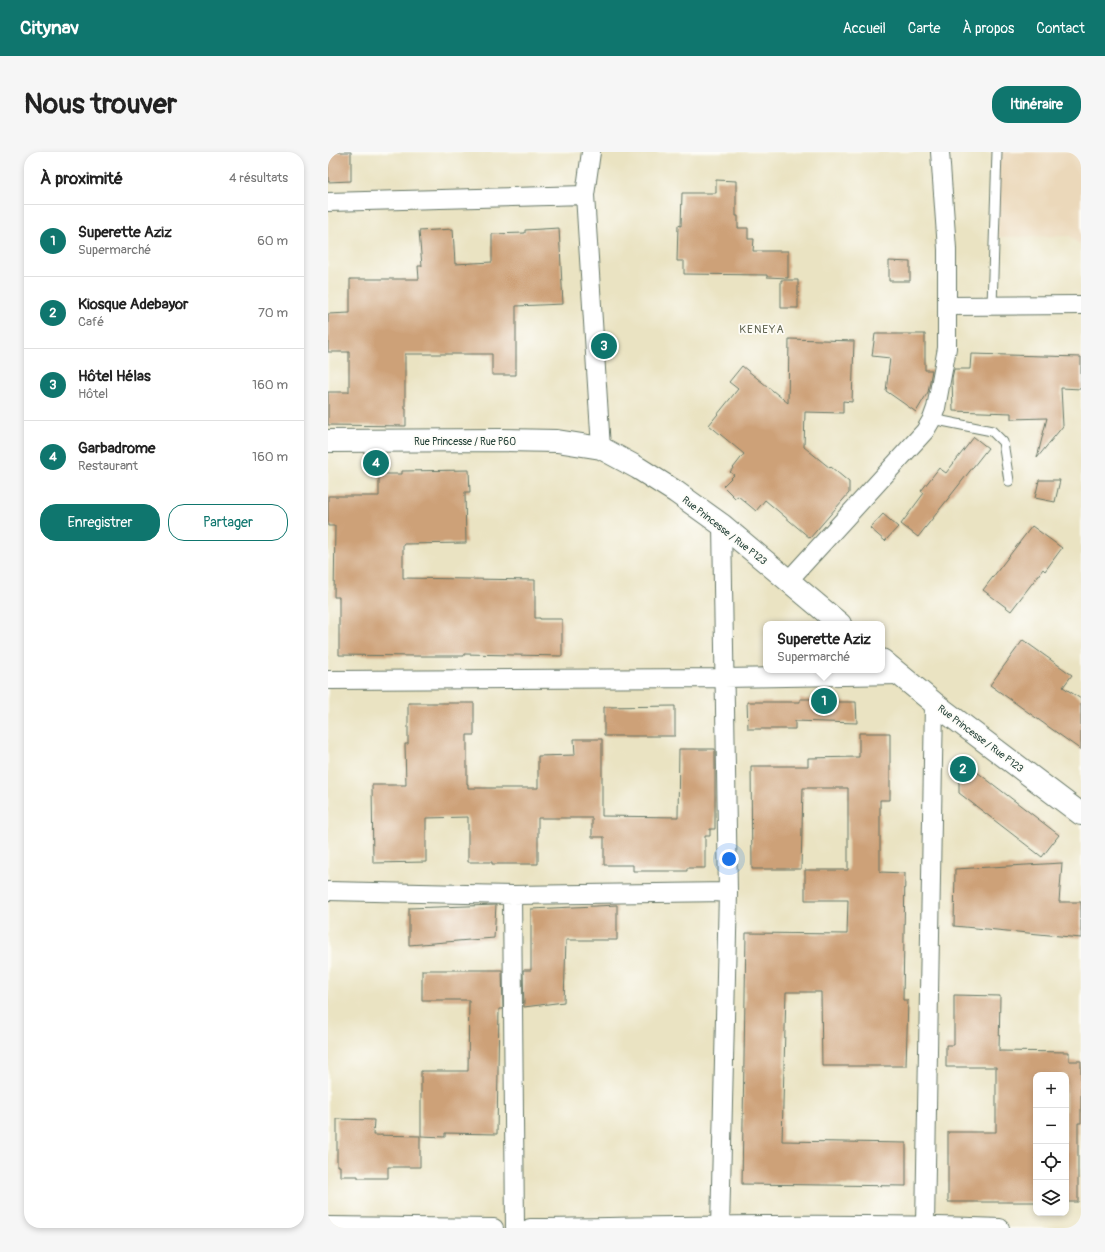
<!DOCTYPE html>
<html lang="fr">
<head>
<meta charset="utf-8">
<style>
  :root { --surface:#fff; --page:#f6f6f6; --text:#222; --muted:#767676; --line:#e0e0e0; --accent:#0f766e }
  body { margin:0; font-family:Pangolin,sans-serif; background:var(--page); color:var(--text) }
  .controls { position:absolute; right:12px; bottom:12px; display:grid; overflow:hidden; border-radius:8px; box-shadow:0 2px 6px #0003 }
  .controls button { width:36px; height:36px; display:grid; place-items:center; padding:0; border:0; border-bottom:1px solid var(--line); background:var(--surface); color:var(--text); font:20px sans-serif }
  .you { position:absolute; left:401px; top:707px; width:14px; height:14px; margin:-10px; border:3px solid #fff; border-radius:50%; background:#1a73e8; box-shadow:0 0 0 6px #1a73e833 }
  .badge { display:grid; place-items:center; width:26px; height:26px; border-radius:50%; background:var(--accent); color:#fff; font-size:13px; font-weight:700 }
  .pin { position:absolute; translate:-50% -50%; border:2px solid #fff; box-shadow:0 1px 4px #0006 }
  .popup { position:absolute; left:435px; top:469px; width:122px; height:52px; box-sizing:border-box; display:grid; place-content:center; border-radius:8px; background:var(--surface); filter:drop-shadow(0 1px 3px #0005); font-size:13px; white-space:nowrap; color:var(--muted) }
  .popup b { font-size:15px; color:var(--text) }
  .popup::after { content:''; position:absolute; left:50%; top:100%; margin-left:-8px; border:8px solid transparent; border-top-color:var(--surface) }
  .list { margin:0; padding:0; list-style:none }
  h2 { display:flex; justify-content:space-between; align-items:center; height:52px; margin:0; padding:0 16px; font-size:17px }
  h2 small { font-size:13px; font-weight:400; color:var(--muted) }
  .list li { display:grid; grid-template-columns:26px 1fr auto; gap:12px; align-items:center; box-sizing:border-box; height:72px; padding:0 16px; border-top:1px solid var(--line) }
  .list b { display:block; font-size:15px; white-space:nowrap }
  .list p { margin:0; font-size:13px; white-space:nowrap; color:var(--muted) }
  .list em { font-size:13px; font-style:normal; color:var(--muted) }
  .actions { display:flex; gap:8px; padding:12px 16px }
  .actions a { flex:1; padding:9px 0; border:1px solid var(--accent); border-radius:16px; text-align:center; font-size:14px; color:var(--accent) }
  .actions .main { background:var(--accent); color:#fff }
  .icon { flex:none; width:22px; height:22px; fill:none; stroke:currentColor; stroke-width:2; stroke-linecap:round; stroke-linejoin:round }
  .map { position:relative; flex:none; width:753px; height:1076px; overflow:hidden; border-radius:16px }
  header { display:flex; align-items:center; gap:24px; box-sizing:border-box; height:56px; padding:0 20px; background:var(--accent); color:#fff }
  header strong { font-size:19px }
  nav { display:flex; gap:22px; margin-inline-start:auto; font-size:14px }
  .intro { display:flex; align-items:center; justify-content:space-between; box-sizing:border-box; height:96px; padding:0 24px }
  h1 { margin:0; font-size:28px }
  .button { padding:10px 18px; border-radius:16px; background:var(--accent); color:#fff; font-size:14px; font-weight:700 }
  main { display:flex; gap:24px; padding:0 24px }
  aside { flex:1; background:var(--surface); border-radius:16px; box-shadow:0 2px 6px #0003 }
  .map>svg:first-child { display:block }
</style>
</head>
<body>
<header>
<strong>Citynav</strong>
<nav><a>Accueil</a><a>Carte</a><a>À propos</a><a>Contact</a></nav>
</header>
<div class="intro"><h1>Nous trouver</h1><a class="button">Itinéraire</a></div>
<main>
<aside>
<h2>À proximité<small>4 résultats</small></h2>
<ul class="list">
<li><span class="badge">1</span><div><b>Superette Aziz</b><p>Supermarché</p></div><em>60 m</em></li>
<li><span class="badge">2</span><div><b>Kiosque Adebayor</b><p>Café</p></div><em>70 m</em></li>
<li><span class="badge">3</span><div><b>Hôtel Hélas</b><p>Hôtel</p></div><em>160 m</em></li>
<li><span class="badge">4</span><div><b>Garbadrome</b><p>Restaurant</p></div><em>160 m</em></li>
</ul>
<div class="actions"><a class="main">Enregistrer</a><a>Partager</a></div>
</aside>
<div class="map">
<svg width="753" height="1076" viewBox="0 0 753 1076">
  <rect width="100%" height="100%" fill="#fdfcf7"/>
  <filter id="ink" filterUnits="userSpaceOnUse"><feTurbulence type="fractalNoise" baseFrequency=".025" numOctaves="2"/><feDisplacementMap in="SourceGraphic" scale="8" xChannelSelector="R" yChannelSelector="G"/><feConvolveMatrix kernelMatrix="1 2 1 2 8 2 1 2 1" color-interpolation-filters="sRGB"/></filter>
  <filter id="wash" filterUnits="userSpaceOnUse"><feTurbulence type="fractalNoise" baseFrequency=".012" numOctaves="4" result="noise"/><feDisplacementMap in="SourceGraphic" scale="16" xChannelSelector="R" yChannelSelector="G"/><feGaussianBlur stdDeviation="0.9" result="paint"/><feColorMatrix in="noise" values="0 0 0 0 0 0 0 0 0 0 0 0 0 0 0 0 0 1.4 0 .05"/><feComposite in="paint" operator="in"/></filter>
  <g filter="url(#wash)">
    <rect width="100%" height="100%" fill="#eae3c2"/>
    <path fill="#ebd8ba" d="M 664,0 L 753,0 L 753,94 L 742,84 L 665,85 Z"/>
    <g id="blocks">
      <path fill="#cda178" d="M 0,0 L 23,0 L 23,29 L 0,30 Z
        M 388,28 L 408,29 L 408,64 L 410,64 L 410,76 L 420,76 L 420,87 L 426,87 L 425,99 L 460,99 L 460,126 L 439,125 L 439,123 L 356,122 L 356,109 L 349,109 L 350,73 L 353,74 L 354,41 L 388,41 Z
        M 231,76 L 235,152 L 188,154 L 188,223 L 164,223 L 164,202 L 77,202 L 77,257 L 78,257 L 78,274 L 0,273 L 0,240 L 21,240 L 21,200 L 0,200 L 0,162 L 22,161 L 22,127 L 91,127 L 90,114 L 94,114 L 91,79 L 125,77 L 127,112 L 164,110 L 164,82 L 197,81 L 197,78 Z
        M 561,109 L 582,110 L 582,129 L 561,129 Z
        M 453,128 L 470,128 L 470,156 L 453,156 Z
        M 547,182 L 597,182 L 597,218 L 604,218 L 600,240 L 588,260 L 558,239 L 562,206 L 544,204 Z
        M 461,187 L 526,189 L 524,250 L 515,249 L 515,261 L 477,260 L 476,295 L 502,316 L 503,315 L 521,330 L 521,341 L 482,386 L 437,348 L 428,359 L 410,344 L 407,346 L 395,334 L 406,323 L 402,320 L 416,302 L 381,273 L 410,237 L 401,230 L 414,214 L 460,251 Z
        M 643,202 L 753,205 L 753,237 L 733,236 L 735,274 L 709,306 L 719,266 L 683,267 L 683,261 L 625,259 L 624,226 L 626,217 L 642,217 Z
        M 646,285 L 660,296 L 590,385 L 573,372 L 596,341 L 593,339 L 611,316 L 618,321 Z
        M 141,318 L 142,340 L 137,340 L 138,391 L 75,392 L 75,426 L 207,428 L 207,466 L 212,466 L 212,467 L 234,467 L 234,504 L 136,502 L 136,504 L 87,504 L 11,503 L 11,445 L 6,445 L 7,374 L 0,374 L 0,344 L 51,344 L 51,322 L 74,322 L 74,319 Z
        M 711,328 L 732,328 L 727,350 L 707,346 Z
        M 555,362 L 570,375 L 557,389 L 542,376 Z
        M 704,374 L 734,396 L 717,419 L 715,417 L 683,459 L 655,438 Z
        M 695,488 L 744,523 L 735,535 L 753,547 L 753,598 L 662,533 Z
        M 472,547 L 500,547 L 500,550 L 528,550 L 529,571 L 467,569 L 467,577 L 420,577 L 419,550 L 472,550 Z
        M 80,551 L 146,551 L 146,583 L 139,583 L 139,632 L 140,632 L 140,636 L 210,636 L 210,604 L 247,603 L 246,587 L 274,587 L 274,664 L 350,665 L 351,597 L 387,597 L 387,677 L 382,677 L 382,684 L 377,684 L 377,716 L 359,716 L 359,719 L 305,719 L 305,713 L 276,713 L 276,685 L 264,685 L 264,666 L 210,666 L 210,712 L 164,712 L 164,710 L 140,710 L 140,665 L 98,666 L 98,710 L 45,711 L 44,633 L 78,633 L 77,592 L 80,592 Z
        M 347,554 L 347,584 L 276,584 L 276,555 Z
        M 531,581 L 562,581 L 562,648 L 552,648 L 552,720 L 577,721 L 575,848 L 580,848 L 578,914 L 494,914 L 493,840 L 458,840 L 454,989 L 578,991 L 578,1034 L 414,1032 L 418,781 L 519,782 L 520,748 L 477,748 L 477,718 L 520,718 L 520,636 L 475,636 L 473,717 L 424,717 L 423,614 L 480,614 L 480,606 L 531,605 Z
        M 636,610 L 731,683 L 714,705 L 631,641 L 631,628 Z
        M 734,711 L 731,750 L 753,750 L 753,786 L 626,774 L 627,717 Z
        M 168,753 L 166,786 L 81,793 L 81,756 Z
        M 289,753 L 289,788 L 238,788 L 236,850 L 196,855 L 195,818 L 203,818 L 203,757 Z
        M 94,818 L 174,818 L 175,857 L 171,857 L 169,982 L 117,981 L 117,985 L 93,984 L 93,919 L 140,919 L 141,848 L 94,848 Z
        M 626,843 L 672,844 L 671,899 L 741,900 L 741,909 L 753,909 L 753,971 L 750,971 L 750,1050 L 738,1050 L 738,923 L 708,923 L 708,1050 L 620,1050 L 620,980 L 668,980 L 668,915 L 618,915 L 618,893 L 626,893 Z
        M 9,967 L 46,968 L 45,983 L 92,984 L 92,1015 L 60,1015 L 60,1026 L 30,1026 L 30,1024 L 12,1024 L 12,1014 L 9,1014 Z"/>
    </g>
  </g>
  <g filter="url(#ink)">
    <use href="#blocks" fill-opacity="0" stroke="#676" stroke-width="1"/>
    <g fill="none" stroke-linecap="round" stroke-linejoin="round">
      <defs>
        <path id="service" d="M 664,154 L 669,0
          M 604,267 L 664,279 L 675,290 L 681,329"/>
        <path id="minor" d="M 257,43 L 263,0
          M 0,50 L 257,43 L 273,296
          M 619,154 L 753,153
          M 460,429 L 597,279 L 604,267 L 608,256 L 619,196 L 619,97 L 612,0
          M 0,528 L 396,526 L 573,523
          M 0,739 L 184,743 L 400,740
          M 184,743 L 187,1076
          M 597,1073 L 606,551
          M 0,1074 L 166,1076
          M 202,1076 C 359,1074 516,1070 672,1076
          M 392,1076 L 400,740 L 394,373"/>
        <path id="tertiary" d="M 0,289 L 173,288 L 229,289 L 273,296 L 310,316 L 348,340 L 394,373 L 512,472
          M 554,508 L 606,551 L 753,662"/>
      </defs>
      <use href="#service" stroke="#676" stroke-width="11"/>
      <use href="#minor" stroke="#676" stroke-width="20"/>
      <use href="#tertiary" stroke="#676" stroke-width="24"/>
      <use href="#service" stroke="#fff" stroke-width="9"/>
      <use href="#minor" stroke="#fff" stroke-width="18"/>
      <use href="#tertiary" stroke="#fff" stroke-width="22"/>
    </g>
  </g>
  <g text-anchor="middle" stroke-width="3.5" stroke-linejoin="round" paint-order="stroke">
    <g font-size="10" fill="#1f3d34" stroke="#fdfcf7">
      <text x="137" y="293">Rue Princesse / Rue P60</text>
      <text transform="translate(397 378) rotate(38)" y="4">Rue Princesse / Rue P123</text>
      <text transform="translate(653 586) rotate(37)" y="4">Rue Princesse / Rue P123</text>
    </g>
    <g font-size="11" letter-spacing="1" fill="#5c604c" stroke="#fdfcf7">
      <text x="434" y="181">KENEYA</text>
    </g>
  </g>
</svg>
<div class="controls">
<button>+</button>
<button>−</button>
<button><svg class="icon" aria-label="locate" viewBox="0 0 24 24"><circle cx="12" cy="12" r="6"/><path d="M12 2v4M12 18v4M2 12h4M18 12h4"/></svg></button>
<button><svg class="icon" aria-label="layers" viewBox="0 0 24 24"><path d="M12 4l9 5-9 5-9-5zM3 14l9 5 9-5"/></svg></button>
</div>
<div class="you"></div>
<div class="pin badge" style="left:496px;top:549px">1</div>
<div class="popup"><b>Superette Aziz</b>Supermarché</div>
<div class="pin badge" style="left:635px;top:617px">2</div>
<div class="pin badge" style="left:276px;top:194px">3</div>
<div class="pin badge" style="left:48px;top:311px">4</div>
</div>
</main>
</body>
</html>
